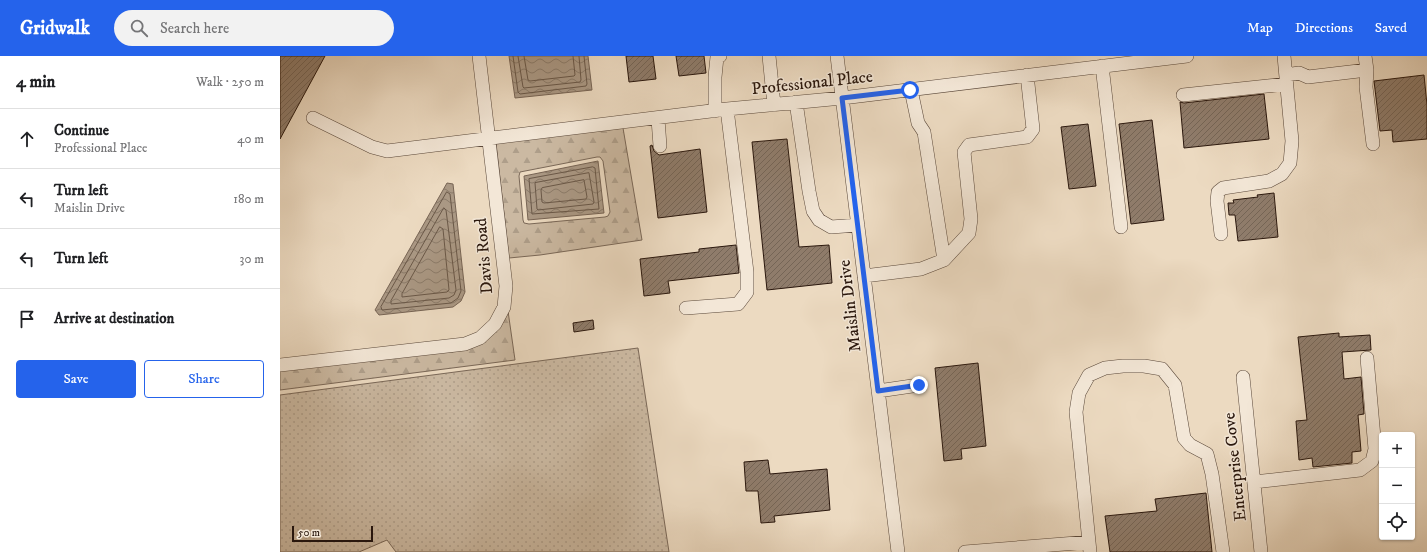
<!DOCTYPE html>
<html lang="en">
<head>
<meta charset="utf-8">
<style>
  :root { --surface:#fff; --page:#f2f2f2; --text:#202124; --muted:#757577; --line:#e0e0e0; --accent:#2563eb }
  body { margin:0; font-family:"IM FELL DW Pica",serif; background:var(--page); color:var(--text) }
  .controls { position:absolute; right:12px; bottom:12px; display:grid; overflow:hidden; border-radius:4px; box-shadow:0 1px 3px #0004 }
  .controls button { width:36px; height:36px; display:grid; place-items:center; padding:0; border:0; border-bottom:1px solid var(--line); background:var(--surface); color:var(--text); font:20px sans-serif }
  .scale { position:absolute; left:12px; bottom:10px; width:81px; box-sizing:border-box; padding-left:4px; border:2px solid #2a170d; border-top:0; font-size:11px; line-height:14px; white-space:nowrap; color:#2a170d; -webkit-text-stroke:3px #f3e7d7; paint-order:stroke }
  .stop { position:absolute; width:12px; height:12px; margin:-9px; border:3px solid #2563eb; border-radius:50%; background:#fff }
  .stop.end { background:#2563eb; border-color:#fff; box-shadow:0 1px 4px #0008 }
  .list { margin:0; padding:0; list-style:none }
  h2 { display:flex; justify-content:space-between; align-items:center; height:52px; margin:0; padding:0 16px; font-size:17px }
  h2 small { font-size:13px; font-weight:400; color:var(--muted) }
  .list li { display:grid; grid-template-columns:26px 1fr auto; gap:12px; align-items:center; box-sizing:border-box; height:60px; padding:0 16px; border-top:1px solid var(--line) }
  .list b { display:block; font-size:15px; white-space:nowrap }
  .list p { margin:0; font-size:13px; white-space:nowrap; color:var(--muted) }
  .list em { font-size:13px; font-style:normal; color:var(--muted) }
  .actions { display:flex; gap:8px; padding:12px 16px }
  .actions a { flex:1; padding:9px 0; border:1px solid var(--accent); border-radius:4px; text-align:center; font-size:14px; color:var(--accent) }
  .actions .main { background:var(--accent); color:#fff }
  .icon { flex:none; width:22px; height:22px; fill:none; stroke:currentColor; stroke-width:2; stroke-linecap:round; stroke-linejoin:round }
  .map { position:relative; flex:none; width:1147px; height:496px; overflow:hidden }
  header { display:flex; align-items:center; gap:24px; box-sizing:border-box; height:56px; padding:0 20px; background:var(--accent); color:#fff }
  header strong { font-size:19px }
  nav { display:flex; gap:22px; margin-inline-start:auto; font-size:14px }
  .search { width:280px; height:36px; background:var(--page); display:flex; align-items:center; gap:10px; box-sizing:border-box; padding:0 14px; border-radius:22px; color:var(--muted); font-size:15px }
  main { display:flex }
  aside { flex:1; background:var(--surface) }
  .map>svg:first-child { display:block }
</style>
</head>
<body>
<header>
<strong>Gridwalk</strong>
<div class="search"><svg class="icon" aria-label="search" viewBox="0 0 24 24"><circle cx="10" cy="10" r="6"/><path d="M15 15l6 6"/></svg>Search here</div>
<nav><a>Map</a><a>Directions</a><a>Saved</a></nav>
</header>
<main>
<aside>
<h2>4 min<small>Walk · 250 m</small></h2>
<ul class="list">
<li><svg class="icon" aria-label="ahead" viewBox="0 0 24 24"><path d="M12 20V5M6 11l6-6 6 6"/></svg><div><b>Continue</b><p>Professional Place</p></div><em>40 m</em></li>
<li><svg class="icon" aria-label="left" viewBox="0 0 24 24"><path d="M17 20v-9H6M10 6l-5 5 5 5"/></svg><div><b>Turn left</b><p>Maislin Drive</p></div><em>180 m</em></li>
<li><svg class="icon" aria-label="left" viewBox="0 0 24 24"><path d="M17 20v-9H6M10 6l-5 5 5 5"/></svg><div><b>Turn left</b></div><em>30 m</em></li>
<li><svg class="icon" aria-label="arrive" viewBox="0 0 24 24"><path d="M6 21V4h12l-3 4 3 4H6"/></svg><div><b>Arrive at destination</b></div></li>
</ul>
<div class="actions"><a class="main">Save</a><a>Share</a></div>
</aside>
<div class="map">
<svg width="1147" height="496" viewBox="0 0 1147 496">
  <defs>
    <pattern id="grass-dots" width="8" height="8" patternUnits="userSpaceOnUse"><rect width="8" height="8" fill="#cbb9a2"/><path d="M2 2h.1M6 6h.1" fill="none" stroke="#ae9e8a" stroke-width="1.8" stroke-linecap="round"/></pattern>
    <pattern id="forest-firs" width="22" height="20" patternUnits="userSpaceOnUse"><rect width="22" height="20" fill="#cbb9a2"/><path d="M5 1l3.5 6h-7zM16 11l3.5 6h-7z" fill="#ae9e8a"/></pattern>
    <pattern id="water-waves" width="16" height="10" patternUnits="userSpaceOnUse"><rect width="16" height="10" fill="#aa9884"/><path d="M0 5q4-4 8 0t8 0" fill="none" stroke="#8b7b6a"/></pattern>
    <pattern id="building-hatch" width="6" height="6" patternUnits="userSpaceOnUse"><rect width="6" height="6" fill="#8f7c6b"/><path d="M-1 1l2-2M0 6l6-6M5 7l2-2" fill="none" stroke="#756556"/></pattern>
  </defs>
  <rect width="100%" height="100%" fill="#ecdac1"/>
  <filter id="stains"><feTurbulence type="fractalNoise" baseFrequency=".005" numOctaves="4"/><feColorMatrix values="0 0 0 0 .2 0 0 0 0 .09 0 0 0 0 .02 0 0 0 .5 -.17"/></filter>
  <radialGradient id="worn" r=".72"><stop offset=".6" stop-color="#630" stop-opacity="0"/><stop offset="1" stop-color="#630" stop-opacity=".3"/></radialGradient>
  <path fill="url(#grass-dots)" stroke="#7a6858" d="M 358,292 L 389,496 L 116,496 L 107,484 L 79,496 L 0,496 L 0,339 Z"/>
  <path fill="url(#forest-firs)" stroke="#7a6858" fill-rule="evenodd" d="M 343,72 L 362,184 L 260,199 L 229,202 L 216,87 ZM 317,101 L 320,101 L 323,105 L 330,156 L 328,160 L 325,161 L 249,168 L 244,167 L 243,164 L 239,120 L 240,116 Z
    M 228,255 L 235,304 L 0,334 L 0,314 L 186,294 Z"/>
  <path fill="url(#water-waves)" stroke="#776454" d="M 229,0 L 308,0 L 312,34 L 235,42 Z
    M 318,105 L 324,157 L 248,164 L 244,120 Z
    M 167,127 L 173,128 L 185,236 L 181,245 L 173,251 L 99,259 L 95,254 Z"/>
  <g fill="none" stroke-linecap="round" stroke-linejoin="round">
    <path stroke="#6a5848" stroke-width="1" d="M 233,0 L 238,36 L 240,38 L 306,30 L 307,28 L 304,0
      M 238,0 L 243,31 L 244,32 L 300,26 L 301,24 L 299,0
      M 244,0 L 248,24 L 250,25 L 294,20 L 295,19 L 293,0
      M 313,111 L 315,112 L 319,153 L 252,158 L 249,123 Z
      M 309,117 L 314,146 L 313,148 L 258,154 L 257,153 L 255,127 Z
      M 304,124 L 307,141 L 306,143 L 264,147 L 262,146 L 261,134 L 262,132 Z
      M 167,136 L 170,138 L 181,235 L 178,242 L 171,247 L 102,254 L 101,251 Z
      M 164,152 L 166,154 L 176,234 L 174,239 L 169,242 L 111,248 L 111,245 Z
      M 160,171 L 163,173 L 169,234 L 167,236 L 122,241 L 122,238 Z"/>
  </g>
  <path fill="url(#building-hatch)" stroke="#2a170d" d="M 0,0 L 45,0 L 0,83 Z
    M 346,0 L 373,0 L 376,23 L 349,26 Z
    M 396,0 L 424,0 L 426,17 L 399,20 Z
    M 1144,19 L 1147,49 L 1147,83 L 1113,86 L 1112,74 L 1100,75 L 1094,25 Z
    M 984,38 L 989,83 L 904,92 L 900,46 L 904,47 Z
    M 872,64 L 884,164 L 851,168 L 839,68 Z
    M 808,68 L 816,130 L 789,133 L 781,71 Z
    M 507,83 L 519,191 L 549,189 L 552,227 L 487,234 L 472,86 Z
    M 372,89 L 374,95 L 379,99 L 420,93 L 427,156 L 378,162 L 370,90 Z
    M 994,137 L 998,181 L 958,185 L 955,159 L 949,159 L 948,147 L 954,147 L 953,144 L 978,141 L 977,139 Z
    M 456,189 L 459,217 L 388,225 L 390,237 L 364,240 L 360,203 L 419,196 L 419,193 Z
    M 313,264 L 314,273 L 294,276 L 293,267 Z
    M 1059,277 L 1059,281 L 1090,279 L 1091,294 L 1062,296 L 1064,323 L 1081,321 L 1084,358 L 1078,359 L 1081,395 L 1072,396 L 1072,407 L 1033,411 L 1032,402 L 1019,404 L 1016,365 L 1027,364 L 1018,281 Z
    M 698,307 L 706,390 L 681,393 L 682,403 L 664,405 L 655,312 Z
    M 488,404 L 490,418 L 547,413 L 550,454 L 494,460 L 495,466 L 481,467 L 478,435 L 466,435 L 464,406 Z
    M 926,437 L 932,496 L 830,496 L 825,460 L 877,455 L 875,443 Z"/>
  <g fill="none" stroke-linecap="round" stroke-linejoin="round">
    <defs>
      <path id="minor" d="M 489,0 L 494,49
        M 557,0 L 618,496
        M 1085,0 L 1087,14 L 1086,31 L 1093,88
        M 822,10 L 841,171
        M 1006,19 L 1019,17 L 1028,21 L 1087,14
        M 631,34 L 638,67 L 644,76 L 664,204
        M 903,39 L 1006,28
        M 516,46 L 529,135 L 533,155 L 539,164 L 551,171 L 578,169
        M 435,55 L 435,21 L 437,1 L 440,0
        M 33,62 L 92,91 L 107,95 L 447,53 L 562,42 L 907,0
        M 378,63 L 380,90
        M 941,178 L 937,145 L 938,136 L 943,132 L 989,125 L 1002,118 L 1010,107 L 1012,85 L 1004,0
        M 584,220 L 641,213 L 664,204 L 689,177 L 691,163 L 684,96 L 689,89 L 747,81 L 753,73 L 747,19
        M 406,252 L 458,248 L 467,236 L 467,216 L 447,53
        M 0,309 L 185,288 L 200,282 L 215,268 L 224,251 L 226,230 L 199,0
        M 963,321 L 981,496
        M 598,335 L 639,329
        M 974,426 L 1080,414 L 1092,405 L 1095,393 L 1087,302
        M 685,496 L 809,486
        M 810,496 L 796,356 L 799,337 L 809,319 L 825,312 L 843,310 L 864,310 L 882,313 L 895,329 L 904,382 L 910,389 L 927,398 L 932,418 L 943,496"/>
    </defs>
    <use href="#minor" stroke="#5a483a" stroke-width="14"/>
    <use href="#minor" stroke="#f3e7d7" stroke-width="13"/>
  </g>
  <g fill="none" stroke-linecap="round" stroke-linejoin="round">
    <path stroke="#2563eb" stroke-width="5" d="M 630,34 L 562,42 L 598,335 L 639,329"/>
  </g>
  <g text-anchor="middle" stroke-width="3" stroke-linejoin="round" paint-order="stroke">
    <g font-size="17" fill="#2a170d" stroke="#f3e7d7">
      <text transform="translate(532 26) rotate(-6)" y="6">Professional Place</text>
      <text transform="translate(203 200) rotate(-95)" y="6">Davis Road</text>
      <text transform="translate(569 250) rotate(-97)" y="6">Maislin Drive</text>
      <text transform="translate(954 411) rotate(-96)" y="6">Enterprise Cove</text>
    </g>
  </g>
  <rect width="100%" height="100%" filter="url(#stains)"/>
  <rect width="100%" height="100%" fill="url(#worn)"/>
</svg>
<div class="controls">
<button>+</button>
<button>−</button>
<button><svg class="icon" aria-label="locate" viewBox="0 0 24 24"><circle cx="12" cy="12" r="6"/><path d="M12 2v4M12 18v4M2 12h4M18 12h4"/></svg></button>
</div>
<div class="scale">50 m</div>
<div class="stop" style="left:630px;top:34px"></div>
<div class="stop end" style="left:639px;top:329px"></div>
</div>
</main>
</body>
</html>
